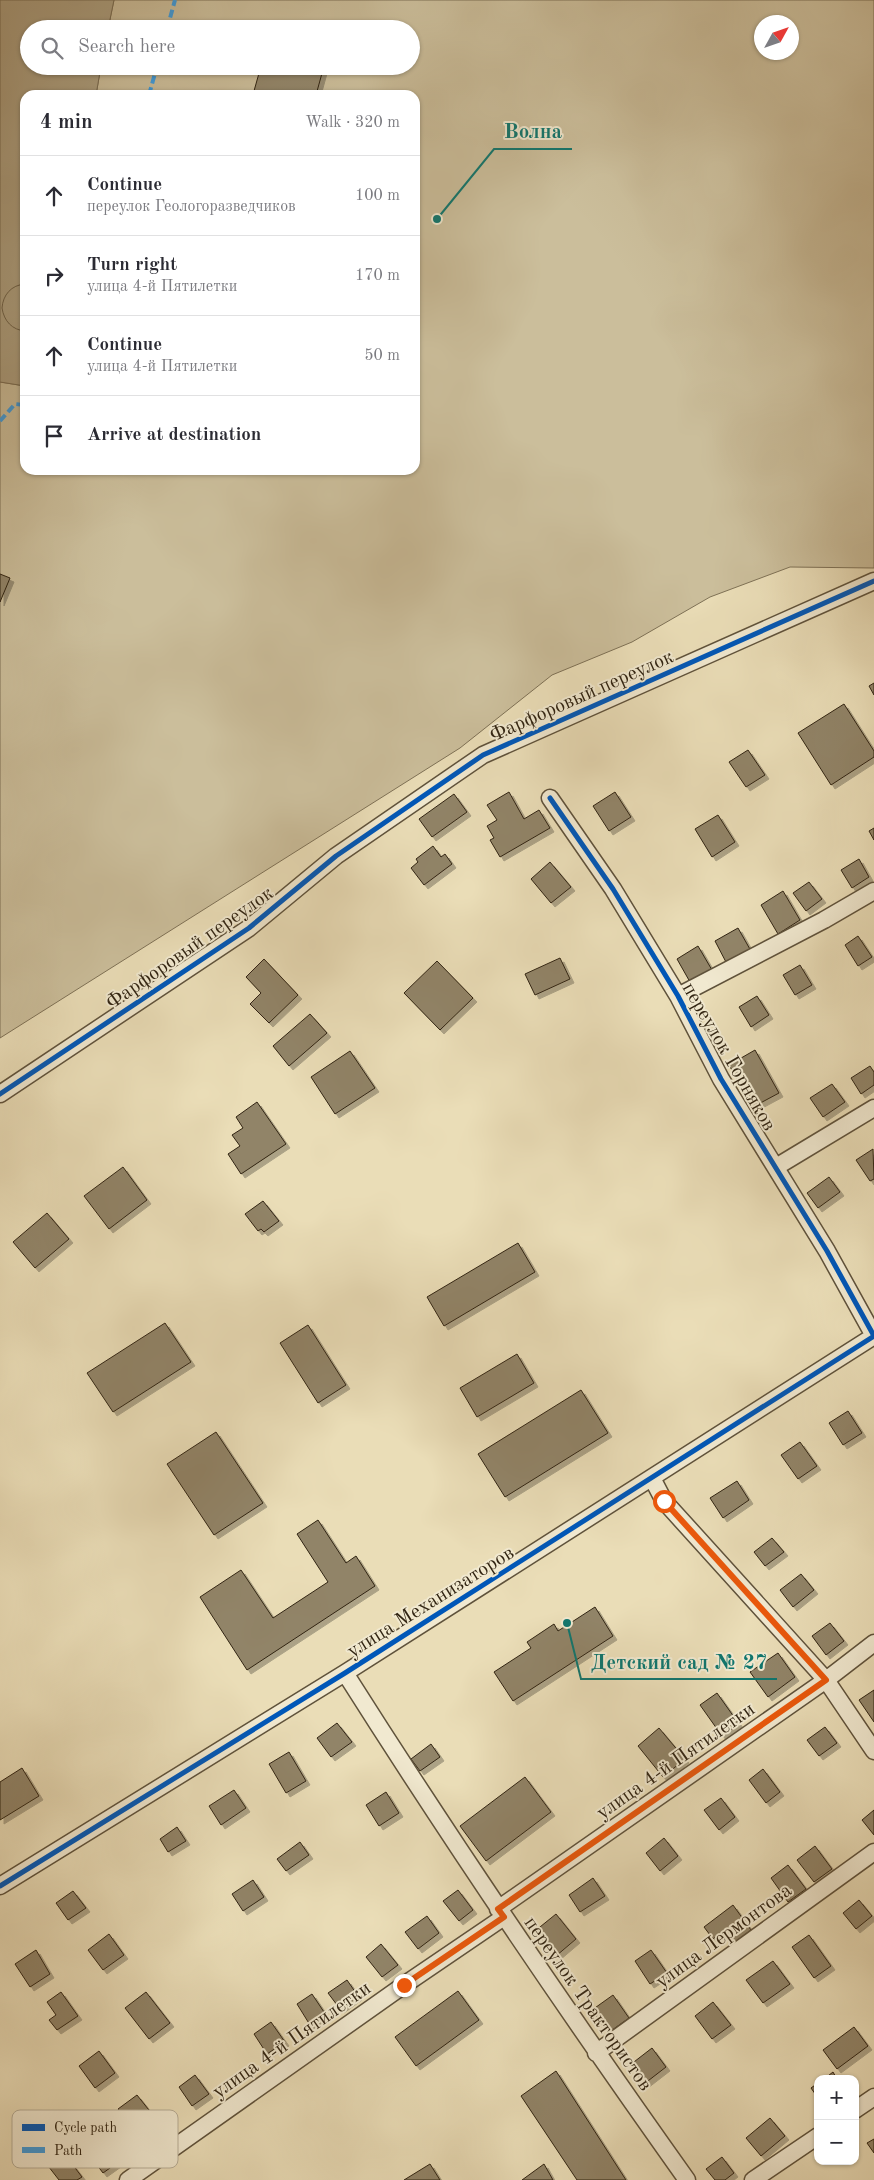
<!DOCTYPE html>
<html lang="en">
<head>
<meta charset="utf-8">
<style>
  :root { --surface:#fff; --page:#f7f7f7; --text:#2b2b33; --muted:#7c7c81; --line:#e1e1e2 }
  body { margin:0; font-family:"Old Standard TT",serif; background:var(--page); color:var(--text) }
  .controls { position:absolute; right:15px; bottom:15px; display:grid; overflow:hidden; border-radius:10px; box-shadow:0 1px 4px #0004 }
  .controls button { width:45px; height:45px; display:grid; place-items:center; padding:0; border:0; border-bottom:1px solid var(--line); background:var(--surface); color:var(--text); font:25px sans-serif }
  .compass { position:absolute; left:754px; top:15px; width:45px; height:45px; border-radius:50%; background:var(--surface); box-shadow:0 1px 4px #0004; rotate:50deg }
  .stop { position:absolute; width:15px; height:15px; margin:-11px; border:4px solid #ea580c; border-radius:50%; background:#fff }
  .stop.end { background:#ea580c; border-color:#fff; box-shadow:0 1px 5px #0008 }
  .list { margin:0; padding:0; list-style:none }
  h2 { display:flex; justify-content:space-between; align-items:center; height:65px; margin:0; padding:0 20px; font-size:21px }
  h2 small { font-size:16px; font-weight:400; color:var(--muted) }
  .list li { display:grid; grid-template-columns:32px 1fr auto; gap:15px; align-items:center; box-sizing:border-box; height:80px; padding:0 20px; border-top:1px solid var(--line) }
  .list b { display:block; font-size:19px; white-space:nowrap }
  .list p { margin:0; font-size:16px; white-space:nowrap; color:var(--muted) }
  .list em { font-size:16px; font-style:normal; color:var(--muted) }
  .icon { flex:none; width:28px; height:28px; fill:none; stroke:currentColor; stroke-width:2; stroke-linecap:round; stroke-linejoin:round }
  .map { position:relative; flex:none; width:874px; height:2180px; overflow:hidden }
  .search { position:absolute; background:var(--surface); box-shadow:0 1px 4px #0004; left:20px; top:20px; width:400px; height:55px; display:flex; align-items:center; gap:12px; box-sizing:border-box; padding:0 18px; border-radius:28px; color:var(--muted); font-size:19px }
  .panel { position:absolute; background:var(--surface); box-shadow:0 1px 4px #0004; left:20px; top:90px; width:400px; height:385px; border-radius:15px }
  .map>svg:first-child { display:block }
</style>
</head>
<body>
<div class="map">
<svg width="874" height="2180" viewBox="0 0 874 2180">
  <defs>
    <filter id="shadow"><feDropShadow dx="4" dy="4" stdDeviation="0" flood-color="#0004"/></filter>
  </defs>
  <rect width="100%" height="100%" fill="#eaddb7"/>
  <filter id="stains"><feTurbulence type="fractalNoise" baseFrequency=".004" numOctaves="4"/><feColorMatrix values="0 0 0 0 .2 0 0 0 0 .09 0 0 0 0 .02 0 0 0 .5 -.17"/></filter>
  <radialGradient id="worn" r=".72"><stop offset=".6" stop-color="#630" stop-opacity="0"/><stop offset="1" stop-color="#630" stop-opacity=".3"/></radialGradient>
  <path fill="#cbbe9b" stroke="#7e7156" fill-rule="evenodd" d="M 114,0 L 874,0 L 874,568 L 790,567 L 710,597 L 632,642 L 552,675 L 460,748 L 0,1038 L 0,382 L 25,386 L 25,470 L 415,470 L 415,95 L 96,95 L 101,66 L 411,66 L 411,29 L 108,29 ZM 762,22 L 792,22 L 792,52 L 762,52 Z"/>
  <path fill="#ab9e7f" stroke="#7a6d53" d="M 0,0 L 114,0 L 108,29 L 29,29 L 29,66 L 101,66 L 96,95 L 25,95 L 25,298 L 21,308 L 25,316 L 25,386 L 0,382 Z"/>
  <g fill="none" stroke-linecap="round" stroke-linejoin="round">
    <path stroke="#6e6148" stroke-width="1" d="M 25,284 C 11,285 3,295 2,308 C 4,321 12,330 25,331"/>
  </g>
  <path fill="#918468" stroke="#312412" filter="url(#shadow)" d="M 273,23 L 293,29 L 271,29 Z
    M 261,66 L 324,66 L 316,95 L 268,95 L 254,91 Z
    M 0,574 L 10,578 L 0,602 Z
    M 874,683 L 874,695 L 869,686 Z
    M 844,704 L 874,751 L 874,757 L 831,785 L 798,733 Z
    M 748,750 L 765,775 L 746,787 L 729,762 Z
    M 509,792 L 524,819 L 539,810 L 550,828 L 500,857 L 490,840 L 494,838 L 487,826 L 497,820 L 487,805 Z
    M 615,792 L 631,817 L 609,831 L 593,806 Z
    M 454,794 L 467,812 L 432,837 L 419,819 Z
    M 718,815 L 735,842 L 712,857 L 695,829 Z
    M 874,828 L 874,840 L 869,831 Z
    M 433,846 L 441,857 L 445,854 L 452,864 L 424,885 L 411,868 L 418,862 L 416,859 Z
    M 859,859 L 869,877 L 852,888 L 841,870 Z
    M 550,862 L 571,887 L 551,903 L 531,879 Z
    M 809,882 L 822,899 L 806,911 L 793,893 Z
    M 783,891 L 800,920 L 778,934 L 761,905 Z
    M 738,928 L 751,951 L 727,964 L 715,941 Z
    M 858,936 L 872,957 L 858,966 L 845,945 Z
    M 698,946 L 712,970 L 690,982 L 677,959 Z
    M 560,958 L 570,979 L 535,995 L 525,974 Z
    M 264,959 L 298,995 L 269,1023 L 250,1004 L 261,993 L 246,977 Z
    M 437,961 L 473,998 L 440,1030 L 404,993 Z
    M 800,965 L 812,985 L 795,995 L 783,975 Z
    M 757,996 L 769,1015 L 751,1027 L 739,1007 Z
    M 310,1014 L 327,1033 L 289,1066 L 273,1046 Z
    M 755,1050 L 779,1093 L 753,1107 L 729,1065 Z
    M 350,1051 L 375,1088 L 335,1114 L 311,1077 Z
    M 870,1066 L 874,1072 L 874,1085 L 861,1094 L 851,1078 Z
    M 832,1084 L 845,1102 L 823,1117 L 810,1098 Z
    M 257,1102 L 286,1144 L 241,1174 L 228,1154 L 240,1146 L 232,1135 L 243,1128 L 236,1117 Z
    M 873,1149 L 874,1179 L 870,1181 L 856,1160 Z
    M 123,1167 L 147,1200 L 109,1229 L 84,1196 Z
    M 829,1177 L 840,1192 L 818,1208 L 807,1193 Z
    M 263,1201 L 279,1221 L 264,1232 L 261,1229 L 258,1231 L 245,1214 Z
    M 47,1213 L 69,1239 L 35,1268 L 13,1242 Z
    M 518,1243 L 535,1272 L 444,1326 L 427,1297 Z
    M 165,1323 L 191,1362 L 113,1412 L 87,1373 Z
    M 308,1325 L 346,1385 L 318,1403 L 280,1343 Z
    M 517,1354 L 534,1383 L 477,1417 L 460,1388 Z
    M 581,1390 L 608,1433 L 505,1497 L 478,1454 Z
    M 848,1411 L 862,1433 L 843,1445 L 829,1423 Z
    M 216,1432 L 263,1503 L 214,1535 L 167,1464 Z
    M 800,1442 L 817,1466 L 798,1479 L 781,1455 Z
    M 737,1481 L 749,1500 L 723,1518 L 710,1498 Z
    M 318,1520 L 346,1563 L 356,1556 L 375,1586 L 247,1670 L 200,1597 L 241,1570 L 273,1618 L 328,1582 L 297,1534 Z
    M 772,1538 L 784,1552 L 765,1566 L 754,1552 Z
    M 801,1574 L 814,1590 L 793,1607 L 780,1590 Z
    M 595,1607 L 613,1636 L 513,1701 L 494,1672 L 531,1648 L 527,1642 L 554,1624 L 558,1631 Z
    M 830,1623 L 844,1641 L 826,1655 L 812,1636 Z
    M 778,1653 L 795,1677 L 768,1697 L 750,1672 Z
    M 874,1690 L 874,1722 L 859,1700 Z
    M 717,1693 L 739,1724 L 722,1736 L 700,1705 Z
    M 337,1723 L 352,1742 L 331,1757 L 317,1738 Z
    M 825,1727 L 837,1743 L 819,1756 L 807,1740 Z
    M 659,1728 L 685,1759 L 663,1777 L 638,1746 Z
    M 431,1744 L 440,1757 L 420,1771 L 411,1759 Z
    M 289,1752 L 306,1781 L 286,1793 L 269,1764 Z
    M 22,1768 L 39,1796 L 0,1820 L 0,1782 Z
    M 763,1769 L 780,1792 L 766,1803 L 749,1780 Z
    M 525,1777 L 551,1812 L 486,1861 L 460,1826 Z
    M 234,1790 L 246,1808 L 221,1825 L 209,1806 Z
    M 386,1792 L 399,1813 L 379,1826 L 366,1805 Z
    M 721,1798 L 735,1817 L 719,1830 L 704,1810 Z
    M 874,1810 L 874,1835 L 862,1820 Z
    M 177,1827 L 186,1841 L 168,1852 L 160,1839 Z
    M 664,1838 L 678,1856 L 660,1871 L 646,1853 Z
    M 300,1842 L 309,1855 L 286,1871 L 277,1859 Z
    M 815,1846 L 832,1869 L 814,1882 L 797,1860 Z
    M 788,1865 L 806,1889 L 788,1902 L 771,1878 Z
    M 593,1878 L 605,1896 L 580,1912 L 569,1895 Z
    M 253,1880 L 264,1897 L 243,1911 L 232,1894 Z
    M 458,1890 L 473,1910 L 459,1921 L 443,1901 Z
    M 73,1891 L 86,1908 L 68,1920 L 56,1903 Z
    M 859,1900 L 872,1916 L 856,1929 L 843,1913 Z
    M 733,1905 L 751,1930 L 734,1943 L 724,1930 L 713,1939 L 704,1927 Z
    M 556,1914 L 576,1939 L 556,1956 L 535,1931 Z
    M 427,1916 L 439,1933 L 418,1949 L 405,1932 Z
    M 109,1934 L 124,1955 L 103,1970 L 88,1950 Z
    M 809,1935 L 831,1966 L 814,1978 L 792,1947 Z
    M 381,1944 L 398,1965 L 382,1977 L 366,1957 Z
    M 36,1950 L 50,1974 L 30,1987 L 15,1964 Z
    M 651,1950 L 667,1973 L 650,1984 L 635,1961 Z
    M 773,1961 L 790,1984 L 763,2003 L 746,1980 Z
    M 347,1980 L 358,1996 L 340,2009 L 328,1993 Z
    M 458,1991 L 479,2020 L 416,2066 L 395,2037 Z
    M 61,1992 L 78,2016 L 57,2030 L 49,2020 L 56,2015 L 47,2002 Z
    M 146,1992 L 170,2023 L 149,2039 L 125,2008 Z
    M 312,1994 L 326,2015 L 310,2025 L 297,2004 Z
    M 613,1995 L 629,2018 L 608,2033 L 592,2010 Z
    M 713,2002 L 731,2025 L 712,2039 L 695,2016 Z
    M 271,2022 L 285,2042 L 267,2054 L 254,2034 Z
    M 854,2027 L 868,2046 L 837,2069 L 823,2050 Z
    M 652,2048 L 666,2067 L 644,2084 L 630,2065 Z
    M 99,2051 L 115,2073 L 95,2088 L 79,2066 Z
    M 556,2071 L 626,2180 L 577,2180 L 521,2096 Z
    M 833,2072 L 837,2079 L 824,2079 Z
    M 195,2075 L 209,2094 L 192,2106 L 179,2087 Z
    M 818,2083 L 818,2098 L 811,2088 Z
    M 137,2095 L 160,2124 L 142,2138 L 118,2109 Z
    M 770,2118 L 785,2136 L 761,2156 L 746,2138 Z
    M 96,2134 L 117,2163 L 103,2173 L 82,2145 Z
    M 874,2139 L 874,2153 L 867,2143 Z
    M 54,2140 L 82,2177 L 77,2180 L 59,2180 L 38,2153 Z
    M 722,2157 L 734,2173 L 725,2180 L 715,2180 L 706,2169 Z
    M 430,2164 L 440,2180 L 404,2180 Z
    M 544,2164 L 553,2180 L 522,2180 Z"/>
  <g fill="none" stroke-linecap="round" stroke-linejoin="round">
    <defs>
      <path id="minor" d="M 550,798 L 613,889 L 678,996 L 721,1079 L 827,1251 L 874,1336
        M 678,996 L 824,920 L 874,891
        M 0,1094 L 249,928 L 336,856 L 483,755 L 874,581
        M 776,1167 L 874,1108
        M 652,1478 L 664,1501 L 826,1680 L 874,1751
        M 345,1673 C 454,1845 569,2014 687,2180
        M 0,1886 L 345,1673 L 874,1336
        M 498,1909 L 826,1680 L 874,1643
        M 596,2053 L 874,1852
        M 855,2110 L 874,2097
        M 128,2180 L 404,1985 L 504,1917
        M 753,2180 L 818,2136"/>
    </defs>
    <use href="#minor" stroke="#5f523b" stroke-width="19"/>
    <use href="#minor" stroke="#f1e9d0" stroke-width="16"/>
    <path stroke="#3e9cde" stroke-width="4" stroke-dasharray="8 4" stroke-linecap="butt" d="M 167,29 L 175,0
      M 149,95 L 157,66
      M 0,421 L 15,404 L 25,405"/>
    <defs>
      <path id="cycleway" d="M 550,798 L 613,889 L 678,996 L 721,1079 L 827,1251 L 874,1336
        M 0,1094 L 249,928 L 336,856 L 483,755 L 874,581
        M 0,1886 L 345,1673 L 874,1336"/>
    </defs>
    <use href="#cycleway" stroke="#f1e9d0" stroke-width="8"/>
    <use href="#cycleway" stroke="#0057b8" stroke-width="5"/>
  </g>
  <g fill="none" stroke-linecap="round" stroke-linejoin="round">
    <path stroke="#ea580c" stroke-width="6" d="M 404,1985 L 504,1917 L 498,1909 L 826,1680 L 664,1501"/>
  </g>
  <g text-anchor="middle" stroke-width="4" stroke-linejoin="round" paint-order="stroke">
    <g font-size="20" fill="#312412" stroke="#f1e9d0">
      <text transform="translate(581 695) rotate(-24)" y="7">Фарфоровый переулок</text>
      <text transform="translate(189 947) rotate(-35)" y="7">Фарфоровый переулок</text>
      <text transform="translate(730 1056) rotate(60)" y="7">переулок Горняков</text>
      <text transform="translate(430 1601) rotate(-32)" y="7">улица Механизаторов</text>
      <text transform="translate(675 1760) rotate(-35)" y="7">улица 4-й Пятилетки</text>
      <text transform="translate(723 1935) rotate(-36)" y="7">улица Лермонтова</text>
      <text transform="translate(589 2003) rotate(55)" y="7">переулок Трактористов</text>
      <text transform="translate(291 2039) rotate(-35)" y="7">улица 4-й Пятилетки</text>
    </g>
  </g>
  <rect x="12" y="2110" width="166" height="58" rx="8" fill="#f1e9d0" stroke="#b7ae97" stroke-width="1"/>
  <rect x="22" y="2124" width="23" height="7" fill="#0057b8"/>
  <rect x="22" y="2147" width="23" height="6" fill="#3e9cde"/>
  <g font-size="14" fill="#312412">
    <text x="54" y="2132">Cycle path</text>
    <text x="54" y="2155">Path</text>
  </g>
  <path fill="none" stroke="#0f766e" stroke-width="2" d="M437 219L494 149H572M567 1623L581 1679H777"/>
  <g fill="#0f766e" stroke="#f1e9d0" stroke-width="2">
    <circle cx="437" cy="219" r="5"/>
    <circle cx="567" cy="1623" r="5"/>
  </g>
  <g font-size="21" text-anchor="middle" font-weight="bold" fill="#0f766e" stroke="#f1e9d0" stroke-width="4" stroke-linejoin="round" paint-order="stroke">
    <text x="533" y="138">Волна</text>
    <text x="679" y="1669">Детский сад № 27</text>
  </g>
  <rect width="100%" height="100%" filter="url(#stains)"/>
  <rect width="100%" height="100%" fill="url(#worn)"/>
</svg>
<div class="controls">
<button>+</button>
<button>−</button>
</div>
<svg class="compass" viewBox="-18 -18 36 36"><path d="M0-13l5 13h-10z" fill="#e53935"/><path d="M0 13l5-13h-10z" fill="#7c7c81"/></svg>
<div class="stop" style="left:664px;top:1501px"></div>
<div class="stop end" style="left:404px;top:1985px"></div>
<div class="search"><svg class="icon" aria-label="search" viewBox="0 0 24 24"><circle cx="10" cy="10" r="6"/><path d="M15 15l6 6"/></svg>Search here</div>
<section class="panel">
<h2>4 min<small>Walk · 320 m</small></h2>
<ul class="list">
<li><svg class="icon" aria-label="ahead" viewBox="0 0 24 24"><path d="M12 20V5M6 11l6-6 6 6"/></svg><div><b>Continue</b><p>переулок Геологоразведчиков</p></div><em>100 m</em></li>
<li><svg class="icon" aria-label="right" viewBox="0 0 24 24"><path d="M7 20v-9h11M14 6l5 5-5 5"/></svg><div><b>Turn right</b><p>улица 4-й Пятилетки</p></div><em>170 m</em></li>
<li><svg class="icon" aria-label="ahead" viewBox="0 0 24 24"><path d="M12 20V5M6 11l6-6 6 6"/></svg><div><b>Continue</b><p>улица 4-й Пятилетки</p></div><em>50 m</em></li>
<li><svg class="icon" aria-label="arrive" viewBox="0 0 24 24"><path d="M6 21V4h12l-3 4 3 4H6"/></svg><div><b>Arrive at destination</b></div></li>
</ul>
</section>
</div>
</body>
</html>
